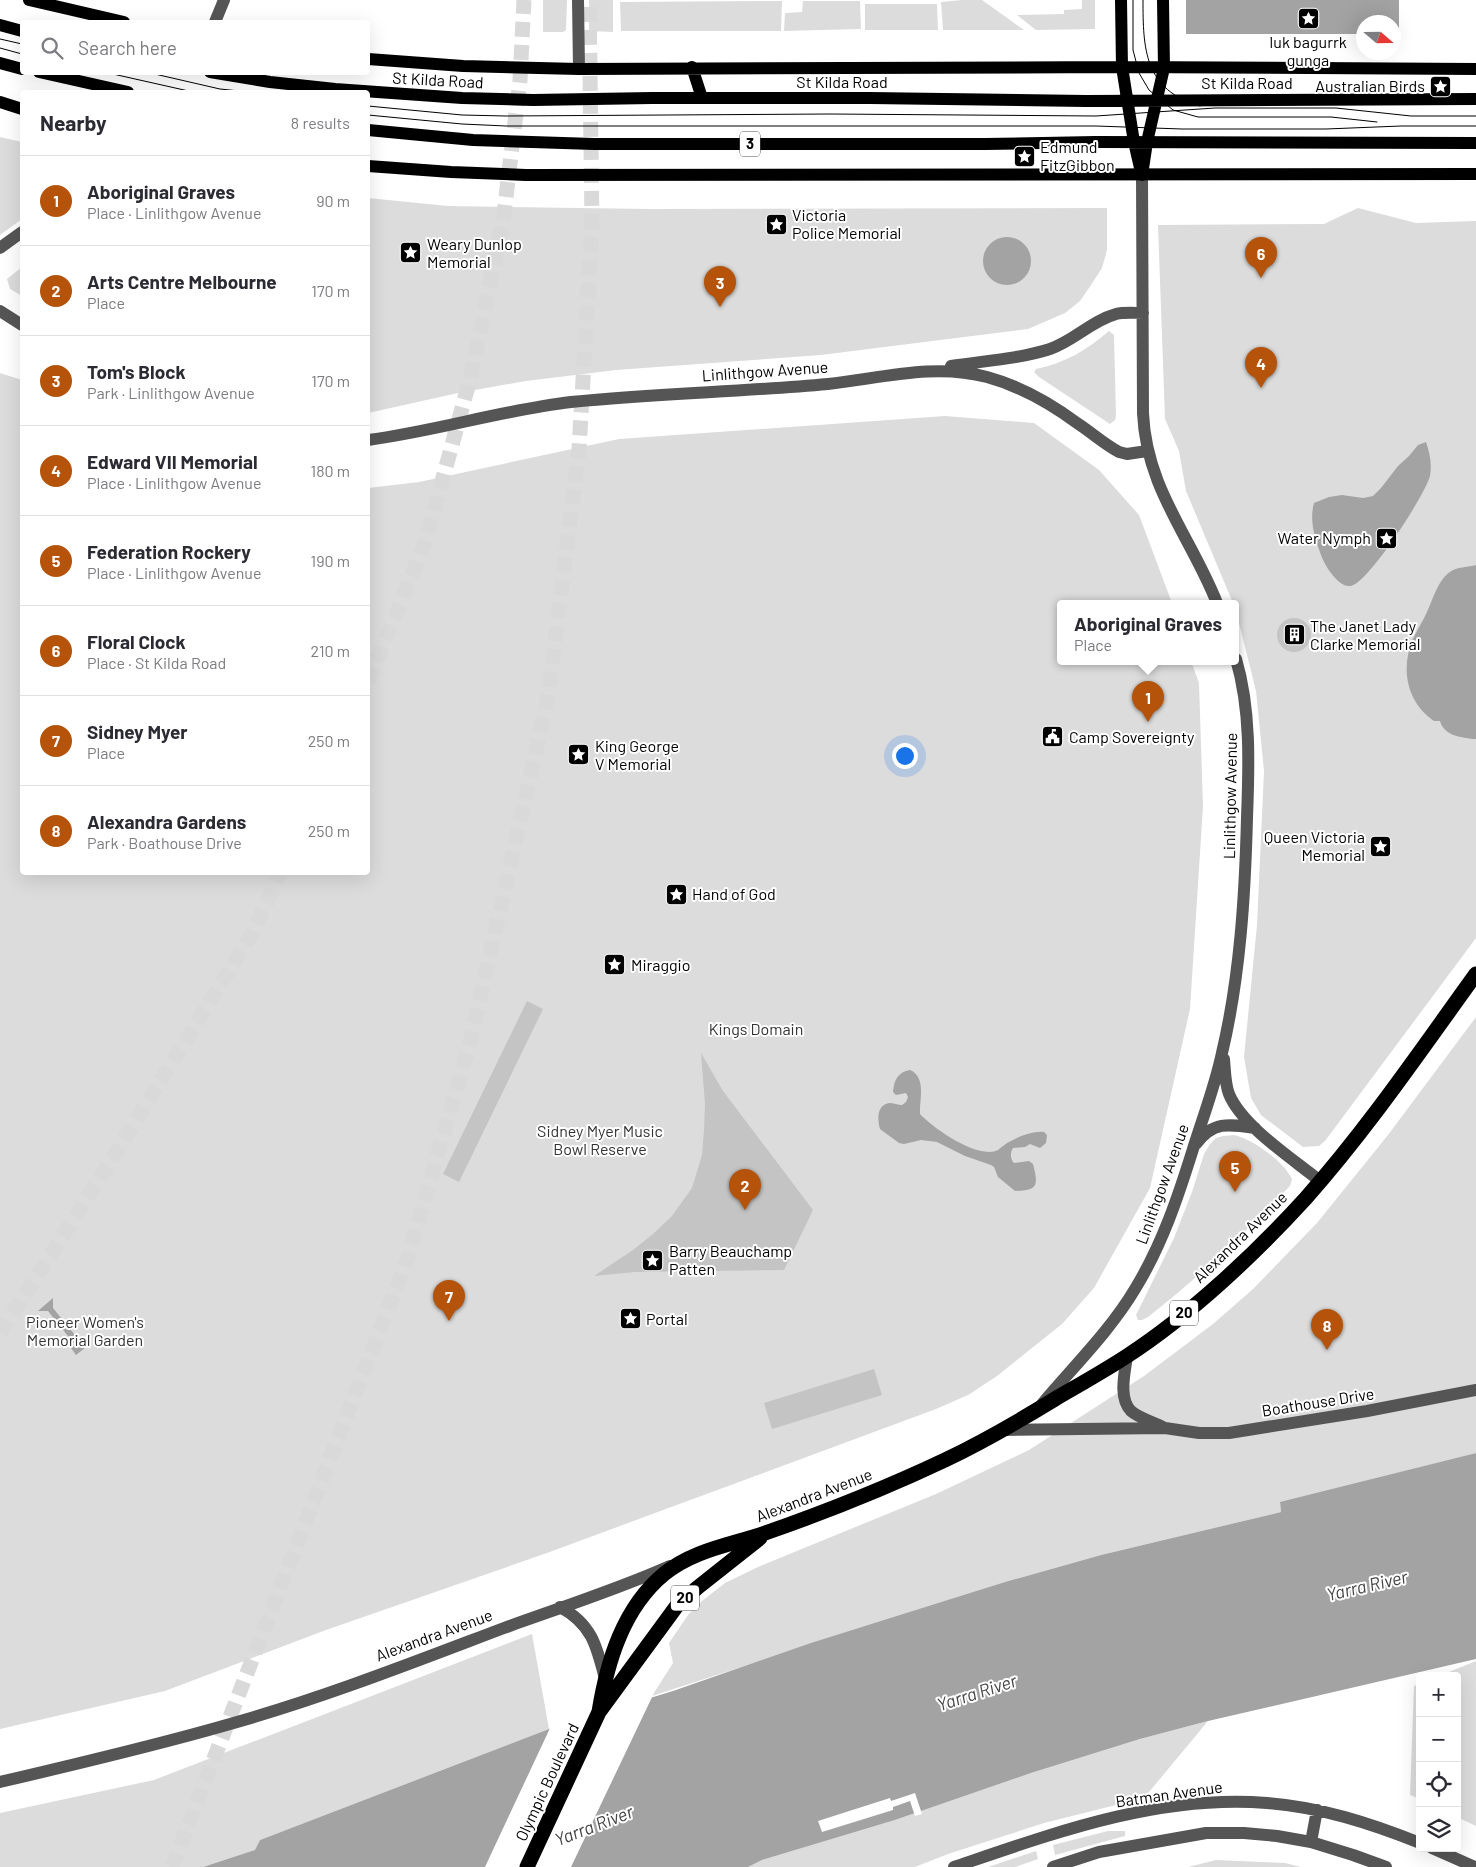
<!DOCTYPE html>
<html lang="en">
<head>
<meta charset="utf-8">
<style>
  :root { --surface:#fff; --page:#f2f2f3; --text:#2b2b33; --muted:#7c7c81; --line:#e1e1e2; --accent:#b45309 }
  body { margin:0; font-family:Barlow,sans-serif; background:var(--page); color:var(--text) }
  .controls { position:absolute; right:15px; bottom:15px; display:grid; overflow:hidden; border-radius:5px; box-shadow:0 5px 20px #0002 }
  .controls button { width:45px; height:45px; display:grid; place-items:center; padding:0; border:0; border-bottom:1px solid var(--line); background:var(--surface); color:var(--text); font:25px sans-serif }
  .compass { position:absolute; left:1356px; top:15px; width:45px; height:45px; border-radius:50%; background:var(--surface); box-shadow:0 5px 20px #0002; rotate:110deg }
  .you { position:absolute; left:904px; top:755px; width:18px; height:18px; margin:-12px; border:4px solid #fff; border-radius:50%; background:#1a73e8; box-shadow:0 0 0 8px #1a73e833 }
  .badge { display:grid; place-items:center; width:32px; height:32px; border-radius:50%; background:var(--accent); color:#fff; font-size:16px; font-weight:700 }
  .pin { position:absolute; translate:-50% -41px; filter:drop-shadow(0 1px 2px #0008) }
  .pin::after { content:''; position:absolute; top:26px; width:18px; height:15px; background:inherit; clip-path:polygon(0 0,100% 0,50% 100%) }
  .popup { position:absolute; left:1057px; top:600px; width:182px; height:65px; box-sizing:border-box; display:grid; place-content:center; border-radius:5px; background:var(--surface); filter:drop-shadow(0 1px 4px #0005); font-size:16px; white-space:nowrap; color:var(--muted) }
  .popup b { font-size:19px; color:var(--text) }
  .popup::after { content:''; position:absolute; left:50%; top:100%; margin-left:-10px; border:10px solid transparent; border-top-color:var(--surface) }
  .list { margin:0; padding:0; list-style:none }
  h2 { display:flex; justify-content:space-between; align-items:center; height:65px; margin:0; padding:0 20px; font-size:21px }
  h2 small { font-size:16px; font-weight:400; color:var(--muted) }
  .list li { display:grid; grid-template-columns:32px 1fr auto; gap:15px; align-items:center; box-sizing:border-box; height:90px; padding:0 20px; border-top:1px solid var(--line) }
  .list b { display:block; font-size:19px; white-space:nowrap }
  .list p { margin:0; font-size:16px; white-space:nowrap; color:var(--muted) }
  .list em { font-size:16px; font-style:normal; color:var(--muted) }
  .icon { flex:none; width:28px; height:28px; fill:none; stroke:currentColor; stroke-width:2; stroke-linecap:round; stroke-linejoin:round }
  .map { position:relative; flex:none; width:1476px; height:1867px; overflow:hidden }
  .search { position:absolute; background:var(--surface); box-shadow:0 5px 20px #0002; left:20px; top:20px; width:350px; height:55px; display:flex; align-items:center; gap:12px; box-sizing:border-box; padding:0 18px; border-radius:5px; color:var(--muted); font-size:19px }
  .panel { position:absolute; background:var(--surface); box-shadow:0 5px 20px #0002; left:20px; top:90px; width:350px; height:785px; border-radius:5px }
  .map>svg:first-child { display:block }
</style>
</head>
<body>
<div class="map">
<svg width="1476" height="1867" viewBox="0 0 1476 1867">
  <rect width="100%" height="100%" fill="#fff"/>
  <path fill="#dcdcdc" d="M 543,0 L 567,0 L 566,30 L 563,32 L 543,32 Z
    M 589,0 L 613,0 L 613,32 L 589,31 Z
    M 962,0 L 982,0 L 1024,30 L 943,30 L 941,2 Z
    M 1082,0 L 1095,0 L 1095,29 L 1036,30 L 1017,15 L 1064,14 L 1064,10 L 1082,9 Z
    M 782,1 L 781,31 L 621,31 L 620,2 Z
    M 803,1 L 860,1 L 861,29 L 784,31 L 785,13 L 802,12 Z
    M 865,4 L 937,4 L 938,30 L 865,30 Z
    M 0,137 L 22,142 L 22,219 L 0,235 Z
    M 368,198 L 448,206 L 649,209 L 1107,208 L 1107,250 L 1102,268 L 1091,285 L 1080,301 L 1065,313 L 1028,329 L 821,355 L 616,370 L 526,381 L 458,393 L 368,413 Z
    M 1358,208 L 1416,223 L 1476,221 L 1476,938 L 1325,1141 L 1319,1146 L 1303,1147 L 1261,1115 L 1251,1098 L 1244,1057 L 1257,925 L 1264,771 L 1256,691 L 1236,611 L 1236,603 L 1233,603 L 1186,491 L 1179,451 L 1165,419 L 1158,225 L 1324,224 Z
    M 22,267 L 22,296 L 10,289 L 7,279 Z
    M 1109,331 L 1114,335 L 1116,416 L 1115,420 L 1110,424 L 1039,377 L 1034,372 L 1036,369 C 1065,363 1087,350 1109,331 Z
    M 0,373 L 22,380 L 22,872 L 368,872 L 368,488 L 419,482 L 619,439 L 945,416 L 1034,423 L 1099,470 L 1139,515 L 1172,603 L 1060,603 L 1060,661 L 1191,661 L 1199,683 L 1203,806 L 1190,1009 L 1150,1188 L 1094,1288 L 1062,1324 L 997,1376 L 968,1395 L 936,1409 L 547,1553 L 326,1630 L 165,1691 L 0,1729 Z
    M 1476,1017 L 1476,1453 L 1280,1503 L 1281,1512 L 1101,1555 L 1005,1582 L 652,1696 L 673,1663 L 669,1643 L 688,1615 L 697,1605 L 725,1583 L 758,1567 L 936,1494 L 1029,1450 L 1144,1376 L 1213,1324 L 1253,1289 L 1317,1223 L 1388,1135 Z
    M 1234,1135 C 1253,1139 1284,1162 1292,1179 L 1290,1186 C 1245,1233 1199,1277 1148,1317 L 1142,1320 L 1138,1320 L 1136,1315 L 1174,1238 L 1192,1192 L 1204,1154 L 1210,1144 L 1216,1138 L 1223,1136 Z
    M 532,1634 L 549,1729 L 260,1840 L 256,1850 L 203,1867 L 0,1867 L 0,1813 L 154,1780 Z
    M 1476,1661 L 1476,1826 L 1457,1817 L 1457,1676 L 1439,1676 Z
    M 1420,1684 L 1420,1799 L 1410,1795 L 1414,1686 Z
    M 1208,1721 L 1144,1798 L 1044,1823 L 948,1854 L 915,1867 L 748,1867 L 762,1860 L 895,1820 L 1031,1773 L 1140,1739 Z
    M 1108,1831 L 1125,1831 L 1125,1836 L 1055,1855 L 1053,1845 Z
    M 1036,1851 L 1038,1859 L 1015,1867 L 988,1867 Z
    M 1216,1860 L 1285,1863 L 1301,1867 L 1188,1867 Z"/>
  <path fill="#a3a3a3" d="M 1186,0 L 1399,0 L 1399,34 L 1394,34 L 1394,22 L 1364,22 L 1363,34 L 1186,34 Z
    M983 261a24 24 0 1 1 48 0a24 24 0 1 1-48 0Z
    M 1426,442 C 1430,454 1432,464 1430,476 C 1425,495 1369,582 1351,586 C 1338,588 1324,564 1321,555 C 1315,538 1309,521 1314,503 L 1329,497 L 1342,495 L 1363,498 L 1373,496 L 1381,488 L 1398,466 L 1409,456 L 1418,445 Z
    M 1476,565 L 1476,739 L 1473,739 C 1461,737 1444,736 1440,721 L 1434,721 C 1407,703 1400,669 1413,639 C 1417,630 1423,621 1427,612 C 1433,599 1438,580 1450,572 C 1456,567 1469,567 1476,565 Z
    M 910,1070 C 927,1077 919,1101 920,1114 C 933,1128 978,1160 998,1150 C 1002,1147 1006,1143 1011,1141 C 1020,1136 1033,1131 1044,1132 L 1047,1135 L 1046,1143 L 1040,1148 L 1030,1144 L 1025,1147 L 1013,1148 C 1010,1153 1010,1159 1014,1163 L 1029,1161 L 1033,1164 C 1039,1187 1037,1190 1015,1191 L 998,1177 L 994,1167 L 991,1165 L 965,1156 L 937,1142 L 921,1140 L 904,1144 L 899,1143 L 880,1129 C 877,1119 877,1105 889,1103 C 894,1103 898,1105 902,1105 L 906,1102 L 908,1097 L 906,1093 L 896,1095 L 893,1092 C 894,1080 898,1072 910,1070 Z
    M 53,1298 L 53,1308 L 79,1340 L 84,1337 L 90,1344 L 76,1355 L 71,1348 L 75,1345 L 48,1311 L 38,1311 Z
    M 1476,1453 L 1476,1659 L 1208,1721 L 1140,1739 L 1031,1773 L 895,1820 L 762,1860 L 748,1867 L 203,1867 L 255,1850 L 260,1840 L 549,1729 L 673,1691 L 811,1643 L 1005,1582 L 1101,1555 L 1281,1512 L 1280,1502 Z"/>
  <path fill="#fff" d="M 654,1693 L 571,1867 L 485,1867 L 551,1726 Z
    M 915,1793 L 922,1814 L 915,1816 L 910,1801 L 893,1807 L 893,1810 L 822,1832 L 818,1821 L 890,1798 L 891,1801 Z"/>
  <path fill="#c4c4c4" d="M1277 635a17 17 0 1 1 34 0a17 17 0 1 1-34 0Z
    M 527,1001 L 543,1009 L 459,1182 L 443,1174 Z
    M 701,1053 L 723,1091 L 813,1210 L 784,1270 L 635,1272 L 594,1276 L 633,1250 L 653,1234 L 672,1216 L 692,1188 L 702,1155 L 704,1130 L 705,1104 Z
    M 874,1369 L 882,1395 L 772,1429 L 764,1403 Z"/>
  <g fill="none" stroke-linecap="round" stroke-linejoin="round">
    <path stroke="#d9d9d9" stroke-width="15" stroke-dasharray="15 8" stroke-linecap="butt" d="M 368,682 L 426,540 L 470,379 L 503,222 L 520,80 L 524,0
      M 0,1333 L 95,1186 L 250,937 L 281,872
      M 172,1867 L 408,1257 L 471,1039 L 548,697 L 579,449 L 592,223 L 589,0"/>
    <path stroke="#555" stroke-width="12" d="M 578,0 L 579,69
      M 215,22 L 224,0
      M 1142,175 L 1143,413 C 1146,488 1191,537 1217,603
      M 0,248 L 22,232
      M 0,311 L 22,325
      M 951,366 C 983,361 1019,359 1050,349 C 1074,341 1091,321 1116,314 C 1124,312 1134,313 1143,313
      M 368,440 C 436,431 503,410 571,402 C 657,393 743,392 828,384 C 882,378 934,363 987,377 C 1020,386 1050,403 1077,423 C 1091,432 1104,444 1119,452 L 1127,454 L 1147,451
      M 1224,1059 C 1225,1070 1225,1084 1229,1094 C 1242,1126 1293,1159 1320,1181
      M 1196,1144 C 1213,1121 1229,1124 1255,1128
      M 1127,1356 C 1125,1372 1118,1398 1131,1411 C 1139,1418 1153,1422 1163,1427
      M 1042,1404 C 1073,1367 1110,1331 1135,1289 C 1162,1245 1178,1197 1193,1149 C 1203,1117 1215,1086 1222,1053 C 1240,977 1245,896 1247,818 C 1249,765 1251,710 1236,659
      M 1005,1430 L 1165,1428 L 1199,1433 L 1229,1433 L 1367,1411 L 1476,1390
      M 560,1607 C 592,1624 597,1647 605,1679
      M 0,1782 C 77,1764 154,1746 230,1724 C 323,1698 414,1662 504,1628 C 559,1608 616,1590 670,1566
      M 1311,1842 L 1317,1810
      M 1432,1848 L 1475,1867
      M 954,1867 C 1054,1833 1160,1794 1267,1803 C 1320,1807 1370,1823 1420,1843
      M 1053,1867 L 1099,1852 L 1206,1833 L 1244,1833 L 1277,1836 L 1311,1842 L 1353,1855 L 1386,1867"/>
    <path stroke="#000" stroke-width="12" d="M 29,0 L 124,22
      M 1121,0 L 1122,67 L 1134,142 L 1140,168
      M 0,25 L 22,31
      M 368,59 L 463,66 L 579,69 L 1122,67 L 1476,69
      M 0,63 L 22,69
      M 692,67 L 702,98
      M 39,72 L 128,92
      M 210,72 L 270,82 L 335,89 L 462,98 L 533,100 L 652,98 L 870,98 L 1086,101 L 1476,99
      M 0,102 L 22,109
      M 368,130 L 473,140 L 594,144 L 985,144 L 1096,142 L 1476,143
      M 368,166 L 451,172 L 526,175 L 1476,174
      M 1142,175 L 1147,142 L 1164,68 L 1163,0"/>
    <path stroke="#000" stroke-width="15" d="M 599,1712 C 607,1662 623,1608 664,1574 C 695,1549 732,1545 768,1532 C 828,1511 888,1487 945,1460 C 983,1442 1019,1421 1055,1399 C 1079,1385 1104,1371 1127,1356 C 1190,1315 1255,1254 1306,1198 C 1368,1128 1421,1050 1476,974
      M 527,1867 L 599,1712 L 676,1607 L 697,1588 L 760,1538"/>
    <path stroke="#000" stroke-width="1" d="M 1133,0 L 1133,50 L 1139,73 L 1149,90 L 1173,110 L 1198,117 L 1331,117 L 1377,122
      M 1143,0 C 1143,49 1144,90 1200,106
      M 0,39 L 22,44
      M 0,48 L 22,54
      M 104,72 L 193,92
      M 146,72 L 220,89 L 249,92
      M 368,106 L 462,115 L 506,116 L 830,114 L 1096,116 L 1215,108 L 1336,108 L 1411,116 L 1476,116
      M 368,115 L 462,124 L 506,126 L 1096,126 L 1182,129 L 1326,129 L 1401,126 L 1476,126"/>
  </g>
  <defs>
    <symbol id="sight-square" viewBox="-11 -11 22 22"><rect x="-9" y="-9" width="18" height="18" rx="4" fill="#000" stroke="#fff"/><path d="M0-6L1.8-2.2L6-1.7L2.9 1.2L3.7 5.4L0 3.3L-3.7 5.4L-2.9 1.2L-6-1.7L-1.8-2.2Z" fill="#fff"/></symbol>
    <symbol id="building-square" viewBox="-11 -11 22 22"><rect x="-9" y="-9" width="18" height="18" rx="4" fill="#000" stroke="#fff"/><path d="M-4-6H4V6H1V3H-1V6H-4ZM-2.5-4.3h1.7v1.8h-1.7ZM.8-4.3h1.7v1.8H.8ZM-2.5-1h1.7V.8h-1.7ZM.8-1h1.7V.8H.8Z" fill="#fff"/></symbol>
    <symbol id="civic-square" viewBox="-11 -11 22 22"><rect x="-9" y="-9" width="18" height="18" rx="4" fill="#000" stroke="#fff"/><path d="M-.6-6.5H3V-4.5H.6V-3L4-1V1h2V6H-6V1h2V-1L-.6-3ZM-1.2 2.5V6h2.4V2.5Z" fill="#fff"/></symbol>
  </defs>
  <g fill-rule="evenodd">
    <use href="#sight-square" x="1296" y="6" width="25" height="25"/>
    <use href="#sight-square" x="1428" y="74" width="25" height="25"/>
    <use href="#sight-square" x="1012" y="144" width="25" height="25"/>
    <use href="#sight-square" x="764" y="212" width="25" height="25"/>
    <use href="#sight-square" x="398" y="240" width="25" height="25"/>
    <use href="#sight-square" x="1374" y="526" width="25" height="25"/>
    <use href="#building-square" x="1282" y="622" width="25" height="25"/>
    <use href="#civic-square" x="1040" y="724" width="25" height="25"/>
    <use href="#sight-square" x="566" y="742" width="25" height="25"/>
    <use href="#sight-square" x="1368" y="834" width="25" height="25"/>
    <use href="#sight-square" x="664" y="882" width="25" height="25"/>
    <use href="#sight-square" x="602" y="952" width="25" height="25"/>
    <use href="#sight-square" x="640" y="1248" width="25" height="25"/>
    <use href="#sight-square" x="618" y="1306" width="25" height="25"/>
  </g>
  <g text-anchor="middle" stroke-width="4" stroke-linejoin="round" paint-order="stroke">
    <g fill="#fff" stroke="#4c4c4c" stroke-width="1">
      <rect x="740" y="131.5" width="20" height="25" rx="4"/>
      <rect x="1170" y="1300.5" width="28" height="25" rx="4"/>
      <rect x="671" y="1585.5" width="28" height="25" rx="4"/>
    </g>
    <g font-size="15" font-weight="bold" fill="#000">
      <text x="750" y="149">3</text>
      <text x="1184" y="1318">20</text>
      <text x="685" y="1603">20</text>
    </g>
    <g font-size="16" fill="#000" stroke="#fff" text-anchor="start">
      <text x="1308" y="48" text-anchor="middle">Iuk bagurrk<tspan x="1308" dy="18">gunga</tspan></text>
      <text x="1425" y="92" text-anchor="end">Australian Birds</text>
      <text x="1040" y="153">Edmund<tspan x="1040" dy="18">FitzGibbon</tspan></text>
      <text x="792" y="221">Victoria<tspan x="792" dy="18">Police Memorial</tspan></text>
      <text x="427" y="250">Weary Dunlop<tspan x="427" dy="18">Memorial</tspan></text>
      <text x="1371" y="544" text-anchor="end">Water Nymph</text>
      <text x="1310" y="632">The Janet Lady<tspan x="1310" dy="18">Clarke Memorial</tspan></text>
      <text x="1069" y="743">Camp Sovereignty</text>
      <text x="595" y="752">King George<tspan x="595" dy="18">V Memorial</tspan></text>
      <text x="1365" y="843" text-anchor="end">Queen Victoria<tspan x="1365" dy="18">Memorial</tspan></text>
      <text x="692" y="900">Hand of God</text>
      <text x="631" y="971">Miraggio</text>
      <text x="669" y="1257">Barry Beauchamp<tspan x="669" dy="18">Patten</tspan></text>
      <text x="646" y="1325">Portal</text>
    </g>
    <g font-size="16" fill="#000" stroke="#fff">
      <text transform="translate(438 80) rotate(3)" y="6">St Kilda Road</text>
      <text x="842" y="88">St Kilda Road</text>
      <text x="1247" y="89">St Kilda Road</text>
      <text transform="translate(765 371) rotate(-4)" y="6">Linlithgow Avenue</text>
      <text transform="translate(1230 796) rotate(-89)" y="6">Linlithgow Avenue</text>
      <text transform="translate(1162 1184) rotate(-70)" y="6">Linlithgow Avenue</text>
      <text transform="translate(1240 1237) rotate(-44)" y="6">Alexandra Avenue</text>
      <text transform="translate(1318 1402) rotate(-9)" y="6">Boathouse Drive</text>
      <text transform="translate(814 1495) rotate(-21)" y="6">Alexandra Avenue</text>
      <text transform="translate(434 1635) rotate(-20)" y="6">Alexandra Avenue</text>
      <text transform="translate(547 1782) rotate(-65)" y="6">Olympic Boulevard</text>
      <text transform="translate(1169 1794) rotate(-8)" y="6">Batman Avenue</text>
    </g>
    <g font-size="16" fill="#333" stroke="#fff">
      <text x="756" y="1035">Kings Domain</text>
      <text x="600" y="1137">Sidney Myer Music<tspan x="600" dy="18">Bowl Reserve</tspan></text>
      <text x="85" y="1328">Pioneer Women's<tspan x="85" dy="18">Memorial Garden</tspan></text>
    </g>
    <g font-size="18" font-style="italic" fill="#444" stroke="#fff">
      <text transform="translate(1367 1586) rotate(-13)" y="6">Yarra River</text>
      <text transform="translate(977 1693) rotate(-18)" y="6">Yarra River</text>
      <text transform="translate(594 1826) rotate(-21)" y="6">Yarra River</text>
    </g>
  </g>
</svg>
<div class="controls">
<button>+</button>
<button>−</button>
<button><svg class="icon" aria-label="locate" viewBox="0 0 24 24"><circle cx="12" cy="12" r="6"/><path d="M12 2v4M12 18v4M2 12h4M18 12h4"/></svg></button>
<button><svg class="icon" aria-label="layers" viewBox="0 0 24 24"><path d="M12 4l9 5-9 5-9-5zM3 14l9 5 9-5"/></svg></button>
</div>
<svg class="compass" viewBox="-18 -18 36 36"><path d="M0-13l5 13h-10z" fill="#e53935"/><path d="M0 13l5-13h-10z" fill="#7c7c81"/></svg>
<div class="you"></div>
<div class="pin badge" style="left:1148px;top:722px">1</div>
<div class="popup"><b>Aboriginal Graves</b>Place</div>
<div class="pin badge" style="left:745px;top:1210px">2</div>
<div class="pin badge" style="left:720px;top:307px">3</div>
<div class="pin badge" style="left:1261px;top:388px">4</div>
<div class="pin badge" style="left:1235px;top:1192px">5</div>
<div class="pin badge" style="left:1261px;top:278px">6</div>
<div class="pin badge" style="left:449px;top:1321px">7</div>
<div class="pin badge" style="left:1327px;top:1350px">8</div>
<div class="search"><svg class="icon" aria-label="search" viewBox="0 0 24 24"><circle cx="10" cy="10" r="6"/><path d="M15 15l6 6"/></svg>Search here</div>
<section class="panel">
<h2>Nearby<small>8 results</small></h2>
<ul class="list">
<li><span class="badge">1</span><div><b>Aboriginal Graves</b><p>Place · Linlithgow Avenue</p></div><em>90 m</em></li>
<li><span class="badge">2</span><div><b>Arts Centre Melbourne</b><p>Place</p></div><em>170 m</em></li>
<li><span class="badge">3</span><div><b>Tom's Block</b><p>Park · Linlithgow Avenue</p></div><em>170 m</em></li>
<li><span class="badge">4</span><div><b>Edward VII Memorial</b><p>Place · Linlithgow Avenue</p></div><em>180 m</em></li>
<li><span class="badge">5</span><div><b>Federation Rockery</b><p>Place · Linlithgow Avenue</p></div><em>190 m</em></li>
<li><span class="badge">6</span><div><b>Floral Clock</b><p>Place · St Kilda Road</p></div><em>210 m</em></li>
<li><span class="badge">7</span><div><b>Sidney Myer</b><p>Place</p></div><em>250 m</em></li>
<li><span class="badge">8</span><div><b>Alexandra Gardens</b><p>Park · Boathouse Drive</p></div><em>250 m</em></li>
</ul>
</section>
</div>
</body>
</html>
